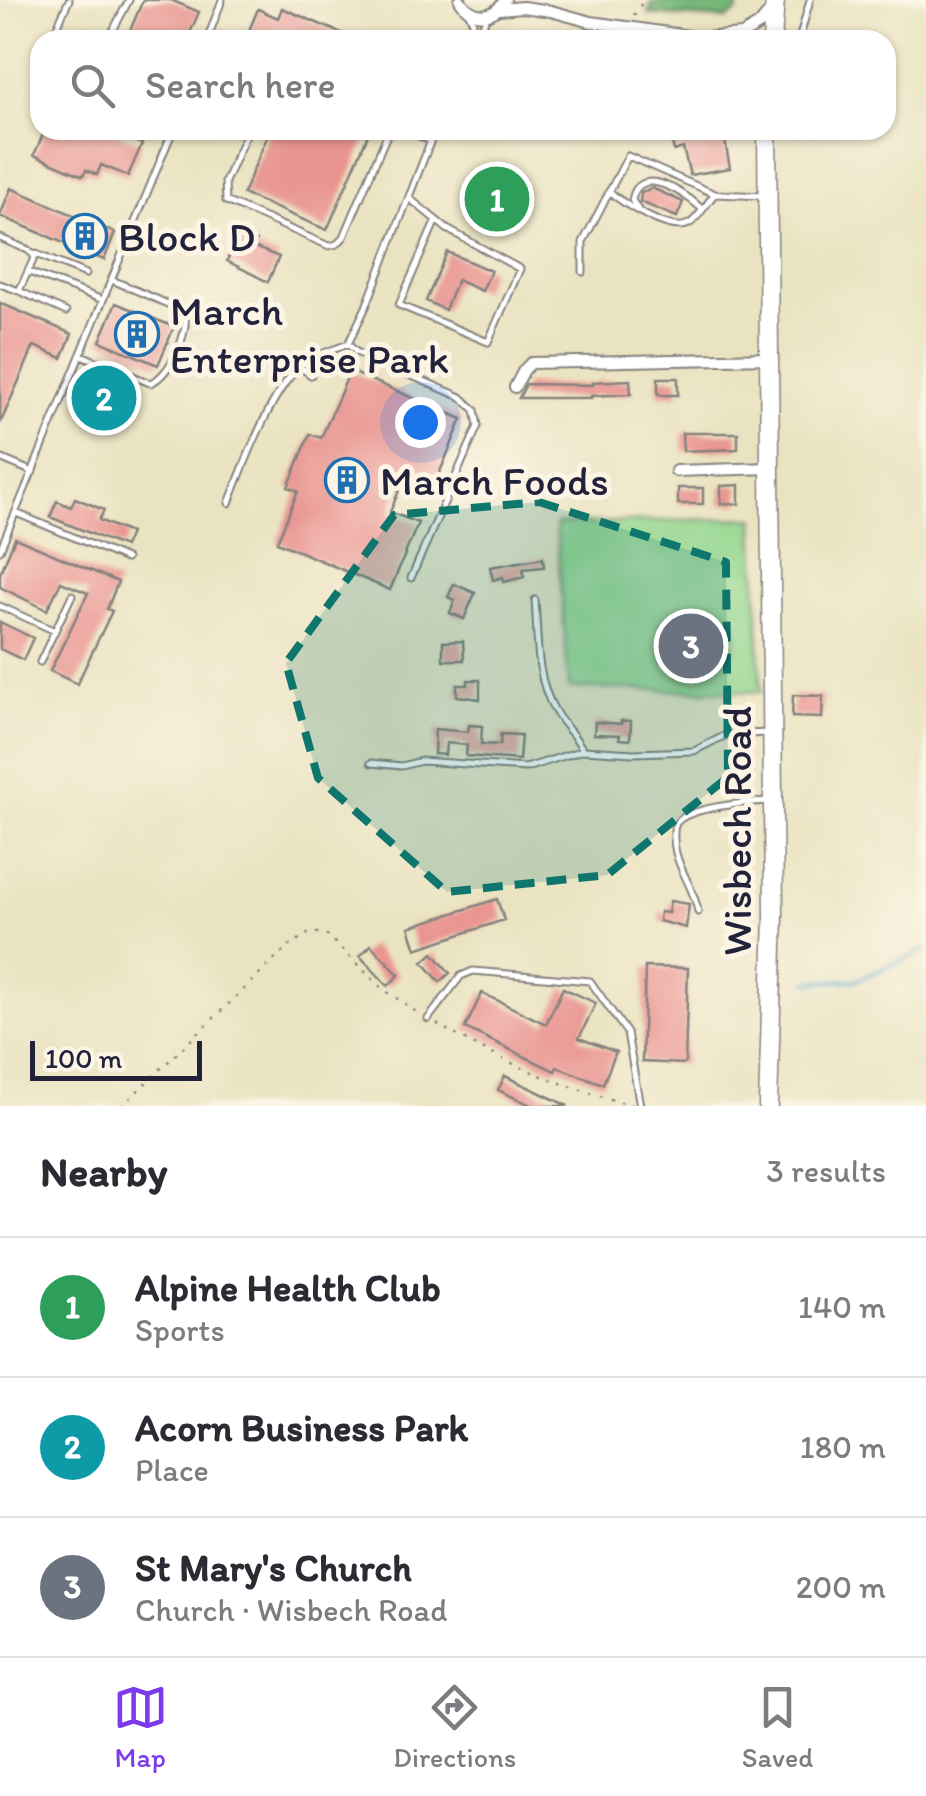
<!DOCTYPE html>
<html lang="en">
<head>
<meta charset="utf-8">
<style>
  :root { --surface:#fff; --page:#f2f2f3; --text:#2b2b33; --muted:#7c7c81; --line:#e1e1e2; --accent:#7c3aed }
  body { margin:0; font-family:Itim,sans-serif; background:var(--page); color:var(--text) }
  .scale { position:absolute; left:30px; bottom:25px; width:172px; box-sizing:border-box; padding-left:10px; border:5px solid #22223b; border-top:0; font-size:28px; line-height:35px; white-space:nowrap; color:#22223b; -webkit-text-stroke:8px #fcf5e5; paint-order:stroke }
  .you { position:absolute; left:420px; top:422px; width:35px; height:35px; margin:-25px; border:8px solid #fff; border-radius:50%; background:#1a73e8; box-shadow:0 0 0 15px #1a73e833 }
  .badge { display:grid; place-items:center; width:65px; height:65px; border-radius:50%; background:var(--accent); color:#fff; font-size:32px; font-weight:700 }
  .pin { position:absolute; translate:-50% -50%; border:5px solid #fff; box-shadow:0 2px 10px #0006 }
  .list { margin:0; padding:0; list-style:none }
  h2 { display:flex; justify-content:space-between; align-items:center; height:130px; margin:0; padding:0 40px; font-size:42px }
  h2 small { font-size:32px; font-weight:400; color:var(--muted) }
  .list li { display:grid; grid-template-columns:65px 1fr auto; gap:30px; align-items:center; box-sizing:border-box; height:140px; padding:0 40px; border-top:2px solid var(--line) }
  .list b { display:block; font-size:38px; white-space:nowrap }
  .list p { margin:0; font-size:32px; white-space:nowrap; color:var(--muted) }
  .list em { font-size:32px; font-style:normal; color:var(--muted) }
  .icon { flex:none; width:55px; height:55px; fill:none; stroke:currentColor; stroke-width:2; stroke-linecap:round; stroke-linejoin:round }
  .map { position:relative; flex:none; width:926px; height:1106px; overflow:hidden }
  .search { position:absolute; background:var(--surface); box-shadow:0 2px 8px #0004; left:30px; right:30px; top:30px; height:110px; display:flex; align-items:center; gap:25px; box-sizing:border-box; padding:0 35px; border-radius:30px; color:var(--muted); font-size:38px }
  .sheet { height:550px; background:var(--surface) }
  nav { display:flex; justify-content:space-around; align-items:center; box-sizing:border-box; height:140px; border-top:2px solid var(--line); background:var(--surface); font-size:28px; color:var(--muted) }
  nav a { display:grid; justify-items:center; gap:5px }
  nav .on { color:var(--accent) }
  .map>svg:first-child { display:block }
</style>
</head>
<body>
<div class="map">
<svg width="926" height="1106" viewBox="0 0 926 1106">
  <rect width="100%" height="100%" fill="#fcf5e5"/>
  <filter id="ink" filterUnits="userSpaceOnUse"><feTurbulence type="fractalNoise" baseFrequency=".01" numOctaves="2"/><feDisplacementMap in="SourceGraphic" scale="20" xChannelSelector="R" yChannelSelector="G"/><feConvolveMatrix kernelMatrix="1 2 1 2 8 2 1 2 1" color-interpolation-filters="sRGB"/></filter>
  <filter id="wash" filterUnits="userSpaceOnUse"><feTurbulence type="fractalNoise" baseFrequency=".0048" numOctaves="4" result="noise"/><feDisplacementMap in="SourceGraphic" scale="40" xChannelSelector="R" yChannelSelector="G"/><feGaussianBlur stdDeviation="2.25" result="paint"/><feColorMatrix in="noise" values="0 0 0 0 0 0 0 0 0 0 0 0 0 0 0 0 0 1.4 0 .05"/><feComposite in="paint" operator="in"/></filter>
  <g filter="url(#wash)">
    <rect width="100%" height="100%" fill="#eae3c1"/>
    <path fill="#93d68e" stroke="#5a7c64" stroke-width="2.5" d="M 754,518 L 761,692 L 569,688 L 556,524 Z"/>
    <path fill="#76b779" stroke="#4c6c5a" stroke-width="2.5" d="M 676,0 L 739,0 L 737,12 L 726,19 L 649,14 L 651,3 Z"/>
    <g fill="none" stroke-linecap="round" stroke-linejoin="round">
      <path stroke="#53aad0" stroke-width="4" d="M 808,982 L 857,980 L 926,950"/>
    </g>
    <g id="blocks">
      <path fill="#e99491" d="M 143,0 L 171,0 L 199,12 L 187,40 L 126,40 Z
        M 282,8 L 357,40 L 245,40 L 258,9 L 278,18 Z
        M 45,130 L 110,130 L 142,144 L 128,176 L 101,165 L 97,175 L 86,170 L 83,176 L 34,155 Z
        M 270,130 L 370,130 L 327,230 L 243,194 Z
        M 690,130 L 723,130 L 730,168 L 690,175 L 683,148 L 674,151 L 670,134 Z
        M 490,173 L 528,189 L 512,226 L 467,207 L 476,187 L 482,190 Z
        M 11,188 L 115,233 L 104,260 L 0,216 Z
        M 652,188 L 683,202 L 677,217 L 640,202 L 641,193 Z
        M 238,234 L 256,241 L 254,247 L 279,257 L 268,282 L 227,261 Z
        M 447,252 L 491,271 L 482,291 L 457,280 L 445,310 L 426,301 Z
        M 0,303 L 72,334 L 62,358 L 34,346 L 0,424 Z
        M 116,303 L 174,327 L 158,365 L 100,341 Z
        M 350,371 L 462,419 L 434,486 L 406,474 L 390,512 L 418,523 L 390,590 L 277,542 L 298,491 L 288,487 L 310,434 L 321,438 Z
        M 90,375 L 130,391 L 117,422 L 77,406 Z
        M 658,378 L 678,378 L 678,395 L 658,395 Z
        M 630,380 L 631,394 L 591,396 L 591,398 L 519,398 L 526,384 L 593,385 L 593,382 Z
        M 682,433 L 738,433 L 738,449 L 683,451 Z
        M 739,485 L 739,504 L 721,504 L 721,486 Z
        M 678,488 L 703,488 L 703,504 L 678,504 Z
        M 75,498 L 104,510 L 99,520 L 130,533 L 124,547 L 50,517 L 57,501 L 71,507 Z
        M 15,538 L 118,582 L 107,609 L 112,611 L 77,684 L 50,671 L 88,593 L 61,582 L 47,610 L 0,587 L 0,574 Z
        M 543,558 L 544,567 L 523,569 L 524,577 L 504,582 L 503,577 L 493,580 L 490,567 Z
        M 454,584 L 475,593 L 464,619 L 450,613 L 455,600 L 448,597 Z
        M 680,617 L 704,617 L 703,675 L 679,675 Z
        M 0,622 L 33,638 L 23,660 L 0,649 Z
        M 463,641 L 464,660 L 443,660 L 443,642 Z
        M 468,680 L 480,680 L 480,699 L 457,696 L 457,685 L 468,685 Z
        M 793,695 L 823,696 L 822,718 L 792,717 Z
        M 621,721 L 631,721 L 630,740 L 619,739 L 620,735 L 594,734 L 595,722 L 621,724 Z
        M 469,725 L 482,726 L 481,744 L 500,745 L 501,734 L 521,735 L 519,760 L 466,756 L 467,745 L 446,743 L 445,755 L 434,754 L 435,729 L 468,732 Z
        M 497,899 L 504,920 L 416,949 L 409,927 Z
        M 670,901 L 689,904 L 686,928 L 659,921 L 660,912 L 668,913 Z
        M 371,945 L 399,975 L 388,986 L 360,956 Z
        M 433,953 L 450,973 L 440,982 L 423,962 Z
        M 645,967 L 688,968 L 685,1064 L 642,1062 Z
        M 563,988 L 596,1003 L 579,1038 L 616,1052 L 603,1084 L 557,1067 L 555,1071 L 465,1028 L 482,993 L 546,1024 Z
        M 505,1076 L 568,1106 L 533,1106 L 498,1090 Z"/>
    </g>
  </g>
  <g filter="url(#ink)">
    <use href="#blocks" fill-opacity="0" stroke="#86827e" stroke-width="2.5"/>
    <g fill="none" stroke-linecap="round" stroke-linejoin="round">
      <defs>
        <path id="lane" d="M 469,14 L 473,22 L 473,40
          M 51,40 L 69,0
          M 108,40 L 129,0
          M 207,40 L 222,0
          M 475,40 L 487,17
          M 799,40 L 810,0
          M 248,130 L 225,182 L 226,201 L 329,246 L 337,244 L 344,237 L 389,130
          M 405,130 L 431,141
          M 609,191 C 623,204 671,234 689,224 C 698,219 707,202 715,194
          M 409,198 L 447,229 L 520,269 L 488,342 L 399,305 L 436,220
          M 638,210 L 632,200 C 639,163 683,192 701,208
          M 0,238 L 28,250 L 35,256 L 19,291 L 0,284
          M 36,254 L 86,274
          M 29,272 L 103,300
          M 583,272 L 583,242 L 628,156 L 715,194 L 765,196
          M 19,291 L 66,312
          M 348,344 L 356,352 L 461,397 L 475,410 L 478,426 L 411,578
          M 81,355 L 150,383 C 170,377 191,329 184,311 L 112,280
          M 300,367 L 311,375
          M 0,458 L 33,472
          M 229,503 C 244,466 272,386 304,363 C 316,354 334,350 348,344 L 366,307 L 435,130
          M 16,513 L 126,559
          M 0,550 L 173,130
          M 535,600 C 538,638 535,677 555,711 C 563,726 575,734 583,750
          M 0,606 L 55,631
          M 40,662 L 72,595
          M 371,763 L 402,766 L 421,761 L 526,768 L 583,750 L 634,753 L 694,751 L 726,735 L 768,733
          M 698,912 C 695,890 681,874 676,853 C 674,845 672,828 677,822 C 690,807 749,802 769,801
          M 428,1019 L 461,976 L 473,971 L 590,981 L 627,1033 L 640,1106"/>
        <path id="street" d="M 460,0 C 472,19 493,20 505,0
          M 499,9 L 523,7 L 551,11 L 591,22 L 703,38 L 742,35 L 759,25 L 774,7
          M 515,387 L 524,370 L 531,363 L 770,358
          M 676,471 L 770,468"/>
        <path id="highway" d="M 772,40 L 775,0
          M 767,130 L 774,916 L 768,1106"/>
      </defs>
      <use href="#lane" stroke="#86827e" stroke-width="9"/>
      <use href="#street" stroke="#86827e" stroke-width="14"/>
      <use href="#highway" stroke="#86827e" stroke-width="21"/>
      <path stroke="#86827e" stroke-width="2.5" stroke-dasharray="2.5 8" stroke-linecap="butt" d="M 634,15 L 644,0
        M 437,1024 C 499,1061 562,1087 632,1105
        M 122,1106 L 290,945 L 311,932 L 326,934 L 383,989 L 421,1015"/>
      <use href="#lane" stroke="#fff" stroke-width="5"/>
      <use href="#street" stroke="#fff" stroke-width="10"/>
      <use href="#highway" stroke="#fff" stroke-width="18"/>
    </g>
  </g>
  <path fill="#0f766e" fill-opacity="0.2" stroke="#0f766e" stroke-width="8" stroke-dasharray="20 12" stroke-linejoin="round" d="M 539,502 L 726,562 L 728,777 L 607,875 L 447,892 L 318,778 L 286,663 L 394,515 Z"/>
  <defs>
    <symbol id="building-ring" viewBox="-11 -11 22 22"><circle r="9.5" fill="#fcf5e5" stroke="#1f6fb2" stroke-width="1.5"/><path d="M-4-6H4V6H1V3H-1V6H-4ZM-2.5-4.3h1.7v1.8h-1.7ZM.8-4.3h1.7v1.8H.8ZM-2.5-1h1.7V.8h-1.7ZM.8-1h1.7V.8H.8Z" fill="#1f6fb2"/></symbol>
  </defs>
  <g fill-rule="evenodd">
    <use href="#building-ring" x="60" y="211" width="50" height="50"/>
    <use href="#building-ring" x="112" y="309" width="50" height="50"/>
    <use href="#building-ring" x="322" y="455" width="50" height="50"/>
  </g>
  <g text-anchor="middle" stroke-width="10" stroke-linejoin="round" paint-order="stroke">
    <g font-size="42" fill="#22223b" stroke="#fcf5e5" text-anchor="start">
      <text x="118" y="251">Block D</text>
      <text x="170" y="325">March<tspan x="170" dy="48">Enterprise Park</tspan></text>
      <text x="380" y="495">March Foods</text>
    </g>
    <g font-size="42" fill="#22223b" stroke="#fcf5e5">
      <text transform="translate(736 831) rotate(-90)" y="15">Wisbech Road</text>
    </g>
  </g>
</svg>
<div class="scale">100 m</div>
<div class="you"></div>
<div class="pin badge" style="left:497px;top:199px;background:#2e9e5b">1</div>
<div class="pin badge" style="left:104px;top:398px;background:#0f9aa8">2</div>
<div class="pin badge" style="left:691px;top:646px;background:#6b7280">3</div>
<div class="search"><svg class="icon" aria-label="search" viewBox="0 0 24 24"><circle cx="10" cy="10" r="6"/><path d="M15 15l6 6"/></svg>Search here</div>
</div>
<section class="sheet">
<h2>Nearby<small>3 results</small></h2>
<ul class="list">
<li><span class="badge" style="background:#2e9e5b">1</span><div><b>Alpine Health Club</b><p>Sports</p></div><em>140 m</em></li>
<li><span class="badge" style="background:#0f9aa8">2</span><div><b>Acorn Business Park</b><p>Place</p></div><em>180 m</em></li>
<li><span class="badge" style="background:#6b7280">3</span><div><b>St Mary's Church</b><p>Church · Wisbech Road</p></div><em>200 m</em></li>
</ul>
</section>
<nav>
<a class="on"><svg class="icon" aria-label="map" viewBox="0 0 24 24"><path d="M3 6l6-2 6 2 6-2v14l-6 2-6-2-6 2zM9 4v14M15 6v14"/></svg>Map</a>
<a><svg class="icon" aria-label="directions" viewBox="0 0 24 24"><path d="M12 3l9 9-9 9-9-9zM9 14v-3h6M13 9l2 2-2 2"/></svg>Directions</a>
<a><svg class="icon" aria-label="saved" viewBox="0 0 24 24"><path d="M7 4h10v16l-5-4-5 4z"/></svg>Saved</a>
</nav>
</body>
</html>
